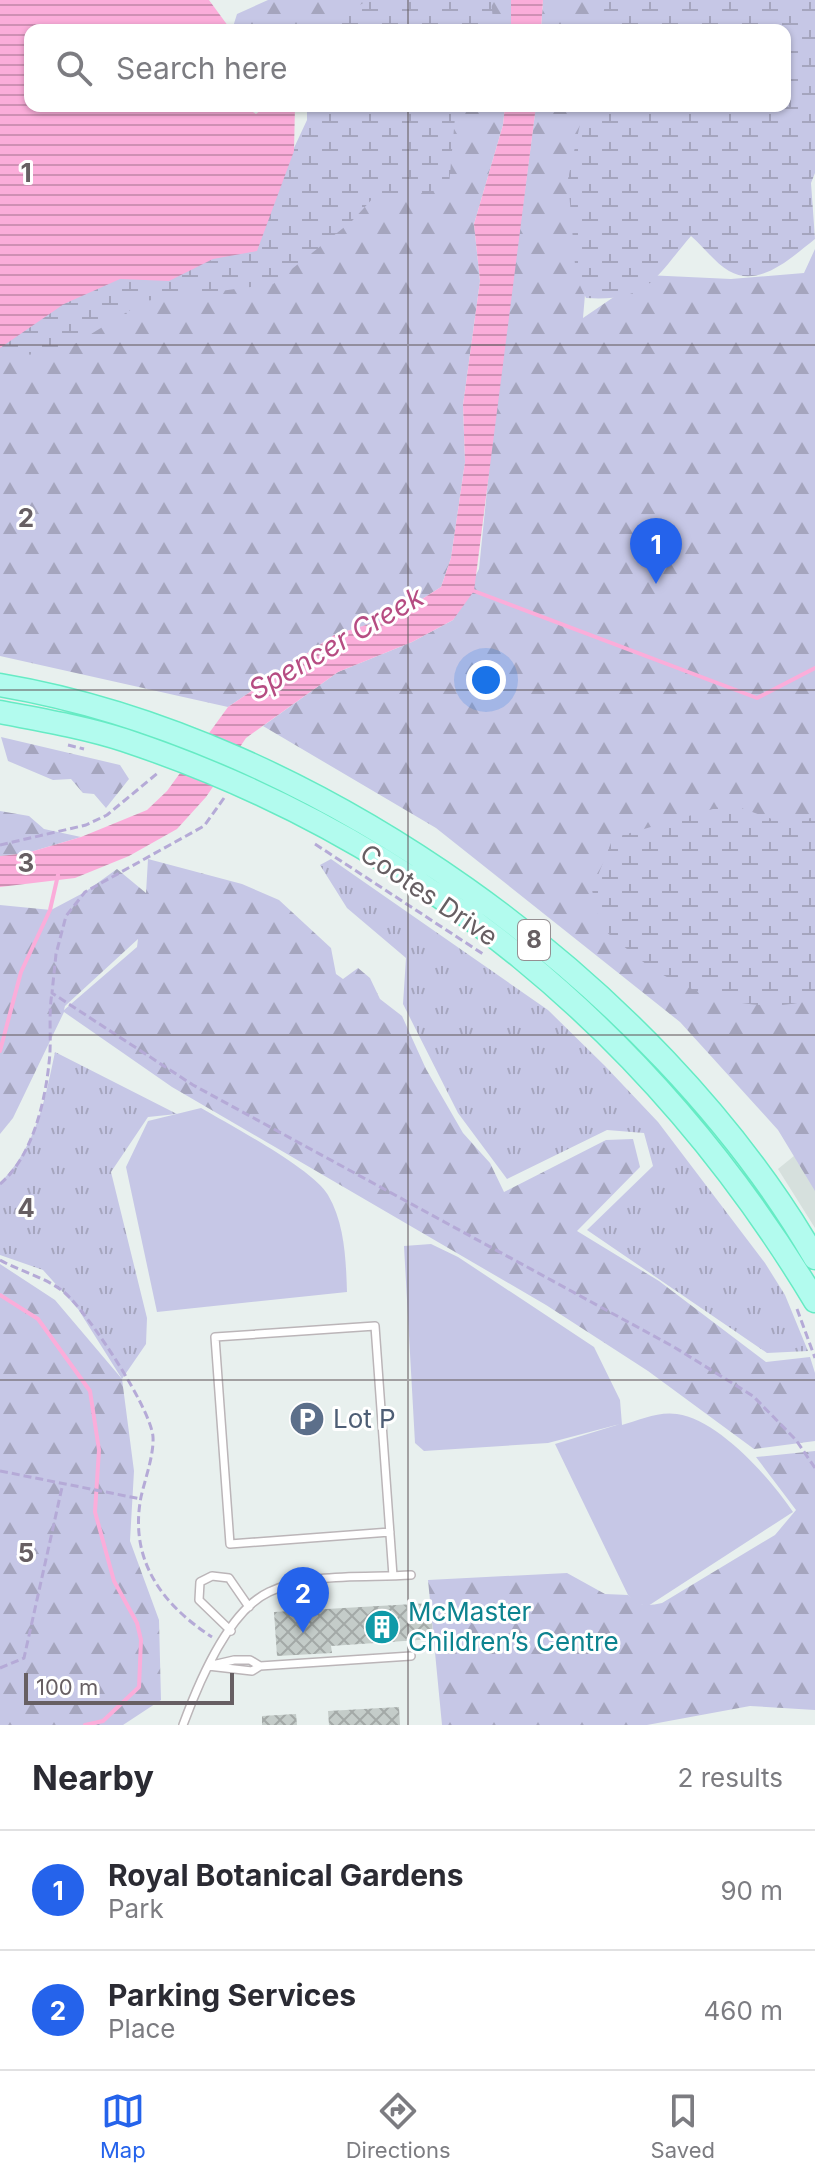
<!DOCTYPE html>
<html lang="en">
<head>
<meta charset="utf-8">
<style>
  :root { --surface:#fff; --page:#f7f7f7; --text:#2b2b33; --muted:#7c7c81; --line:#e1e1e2; --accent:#2563eb }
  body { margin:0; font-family:Inter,sans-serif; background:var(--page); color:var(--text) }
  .scale { position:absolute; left:24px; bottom:20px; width:210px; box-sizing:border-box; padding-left:8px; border:4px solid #675f63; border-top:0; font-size:22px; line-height:28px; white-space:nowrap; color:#675f63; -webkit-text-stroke:6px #fff; paint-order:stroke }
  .you { position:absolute; left:486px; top:680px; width:28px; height:28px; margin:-20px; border:6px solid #fff; border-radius:50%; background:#1a73e8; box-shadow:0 0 0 12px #1a73e833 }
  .badge { display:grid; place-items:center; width:52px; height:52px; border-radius:50%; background:var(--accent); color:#fff; font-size:26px; font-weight:700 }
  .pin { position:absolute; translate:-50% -66px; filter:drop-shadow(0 2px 4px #0008) }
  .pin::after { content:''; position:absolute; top:42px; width:28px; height:24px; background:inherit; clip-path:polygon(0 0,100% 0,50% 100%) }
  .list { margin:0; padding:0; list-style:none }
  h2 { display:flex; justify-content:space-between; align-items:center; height:104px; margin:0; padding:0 32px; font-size:34px }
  h2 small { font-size:26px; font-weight:400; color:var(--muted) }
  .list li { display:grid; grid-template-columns:52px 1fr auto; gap:24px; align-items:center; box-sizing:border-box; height:120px; padding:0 32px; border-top:2px solid var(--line) }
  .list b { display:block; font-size:30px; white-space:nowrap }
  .list p { margin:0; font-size:26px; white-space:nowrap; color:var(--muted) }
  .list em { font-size:26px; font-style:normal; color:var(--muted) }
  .icon { flex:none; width:44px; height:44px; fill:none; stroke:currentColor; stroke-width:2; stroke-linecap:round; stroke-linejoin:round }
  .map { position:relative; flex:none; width:815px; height:1725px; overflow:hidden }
  .search { position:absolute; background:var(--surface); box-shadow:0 2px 6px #0004; left:24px; right:24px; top:24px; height:88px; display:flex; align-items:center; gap:20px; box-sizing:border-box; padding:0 28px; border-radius:16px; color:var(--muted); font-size:30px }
  .sheet { height:344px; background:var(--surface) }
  nav { display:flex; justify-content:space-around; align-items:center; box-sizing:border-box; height:112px; border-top:2px solid var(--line); background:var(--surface); font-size:22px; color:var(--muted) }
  nav a { display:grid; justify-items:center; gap:4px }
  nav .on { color:var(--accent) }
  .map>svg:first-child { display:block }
</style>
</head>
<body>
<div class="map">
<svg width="815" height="1725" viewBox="0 0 815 1725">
  <defs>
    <pattern id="grass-tufts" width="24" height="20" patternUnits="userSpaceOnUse" patternTransform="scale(2)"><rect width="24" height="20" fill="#c6c7e6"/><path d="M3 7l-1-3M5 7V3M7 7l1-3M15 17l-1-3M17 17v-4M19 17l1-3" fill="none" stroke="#a5a5be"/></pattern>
    <pattern id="forest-firs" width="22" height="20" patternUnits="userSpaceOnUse" patternTransform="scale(2)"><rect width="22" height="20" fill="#c6c7e6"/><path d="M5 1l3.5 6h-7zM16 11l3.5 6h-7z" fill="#a5a5be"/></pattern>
    <pattern id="wetland-marsh" width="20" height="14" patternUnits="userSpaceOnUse" patternTransform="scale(2)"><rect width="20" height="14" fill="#c6c7e6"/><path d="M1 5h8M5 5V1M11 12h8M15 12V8" fill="none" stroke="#a5a5be"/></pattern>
    <pattern id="water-rules" width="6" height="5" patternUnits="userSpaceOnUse" patternTransform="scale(2)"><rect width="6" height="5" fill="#fbadda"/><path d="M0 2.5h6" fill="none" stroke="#cf90b4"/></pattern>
    <pattern id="building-cross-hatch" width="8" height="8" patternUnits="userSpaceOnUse" patternTransform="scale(2)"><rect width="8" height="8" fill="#c4ccc9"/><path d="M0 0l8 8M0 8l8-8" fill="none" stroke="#a3a9a7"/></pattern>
  </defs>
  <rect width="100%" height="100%" fill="#e8f0ee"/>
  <path fill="#d6e0dd" d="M 815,1133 L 815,1228 L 778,1169 L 805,1147 Z"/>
  <path fill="url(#grass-tufts)" d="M 331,859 L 548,1010 L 605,1066 L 658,1122 L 765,1263 L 785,1295 L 808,1351 L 767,1353 L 587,1230 L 653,1166 L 644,1133 L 607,1130 L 507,1179 L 458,1113 L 403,1004 L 406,958 L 347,908 L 320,865 Z
    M 55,1052 L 177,1114 L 148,1117 L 111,1172 L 147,1318 L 146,1344 L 122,1379 L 78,1309 L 43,1270 L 0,1255 L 0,1183 C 36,1147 45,1100 55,1052 Z"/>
  <path fill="url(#forest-firs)" fill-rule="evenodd" d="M 268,0 L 511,0 L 511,30 L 232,30 L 237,14 Z
    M 543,0 L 610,0 L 607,30 L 541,30 Z
    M 394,106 L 505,106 L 503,125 L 474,224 L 480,281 L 463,405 L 465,462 L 451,558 L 441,587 L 395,616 L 334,635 L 228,707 L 0,656 L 0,361 Z
    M 536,106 L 601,106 L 583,318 L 646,275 L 731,279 L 804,273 L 815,249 L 815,1191 L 778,1130 L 680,1022 L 436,828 L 263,726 L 338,672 L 412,642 L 453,620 L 479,569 L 493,431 Z
    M 1,737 L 120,765 L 129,779 L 106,808 L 94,794 L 83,793 L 71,779 L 53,780 L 8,761 Z
    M 0,811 L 29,816 L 44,829 L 81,837 L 27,853 L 0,856 Z
    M 148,859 L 242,884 L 279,900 L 331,948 L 336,974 L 343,979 L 358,968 L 370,978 L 380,999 L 402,1016 L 426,1069 L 463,1133 L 490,1163 L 504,1192 L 606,1140 L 633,1139 L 640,1167 L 577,1231 L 659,1281 L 766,1362 L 810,1357 L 815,1373 L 815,1441 L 754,1449 L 648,1371 L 546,1305 L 172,1087 L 64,1012 L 13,1118 L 0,1134 L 0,905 L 51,910 L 85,892 L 117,869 L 146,893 ZM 138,939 L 137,947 L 64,1010 L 65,1006 Z
    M 0,1264 L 55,1300 L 122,1379 L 134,1471 L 130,1541 L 159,1620 L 161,1700 L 123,1725 L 0,1725 Z
    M 815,1451 L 815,1710 L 750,1706 L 647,1725 L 442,1725 L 428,1580 L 567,1573 L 605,1594 L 628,1595 C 638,1607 648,1606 662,1603 L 775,1535 L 796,1510 L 756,1457 Z"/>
  <path fill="url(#wetland-marsh)" d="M 369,0 L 491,0 L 494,30 L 313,30 Z
    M 606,0 L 815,0 L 815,173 L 811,183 L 815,239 C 793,256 760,289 729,271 C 715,263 703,246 691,236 C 655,278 648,302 586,298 L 576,277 L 568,179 L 584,106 L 785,106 L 785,30 L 600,30 Z
    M 307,106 L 456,106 L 449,185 L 432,192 L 374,197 L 352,221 L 273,284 L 145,301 L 73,345 L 48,354 L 17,355 L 0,364 L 0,300 L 266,208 L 307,120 Z
    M 730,804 L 786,824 L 815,817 L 815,999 C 766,1014 710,1001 665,976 C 642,964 621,943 600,927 L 592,890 L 613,838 Z"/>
  <path fill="#c6c7e6" d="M 201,1108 C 230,1125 313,1169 328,1195 C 345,1224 346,1261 347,1292 L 157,1312 L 126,1167 L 148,1121 Z
    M 431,1244 L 458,1257 L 594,1347 L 620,1400 L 622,1425 C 639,1420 659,1411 677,1414 C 718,1419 771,1479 793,1512 L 648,1606 L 634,1603 L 628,1595 L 555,1444 L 620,1424 L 548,1443 L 424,1451 L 415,1443 L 404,1246 Z"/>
  <path fill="url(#water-rules)" d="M 0,0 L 209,0 L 231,30 L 30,30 L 30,106 L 244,106 L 256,114 L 266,106 L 295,106 L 294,151 L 257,251 L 213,259 L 169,281 L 120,279 L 64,304 L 0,348 Z
    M 511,0 L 543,0 L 541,30 L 511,30 Z
    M 505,106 L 536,106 L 474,591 L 453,620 L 412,642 L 338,672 L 246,738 L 206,797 L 177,829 L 129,856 L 75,878 L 0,887 L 0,856 L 27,853 L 81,837 L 147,810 L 167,791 L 228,707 L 334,635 L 395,616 L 441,587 L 451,558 L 465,462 L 463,405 L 480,281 L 474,224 L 503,125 Z"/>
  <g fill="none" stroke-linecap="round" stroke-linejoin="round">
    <path stroke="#fbadda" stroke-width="4" d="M 474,591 L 757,698 L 815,668
      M 0,1051 L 21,972 L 50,910 L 58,875
      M 0,1295 L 38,1319 L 90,1391 L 99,1450 L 95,1512 L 114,1581 L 137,1623 L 141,1640 L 139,1687 L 103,1721 L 85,1725"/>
  </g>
  <path fill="url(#building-cross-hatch)" d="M 431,1603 L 433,1639 L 331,1646 L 332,1653 L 277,1656 L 274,1612 Z
    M 399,1707 L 400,1725 L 329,1725 L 328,1711 Z
    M 296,1714 L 297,1725 L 262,1725 L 262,1716 Z"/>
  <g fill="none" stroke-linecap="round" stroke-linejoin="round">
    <defs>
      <path id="service" d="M 390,1532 L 230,1544 L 215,1337 L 375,1326 C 381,1409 387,1492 393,1576
        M 231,1631 L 199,1600 L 200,1582 L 212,1576 L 229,1578 L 249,1607
        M 234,1660 L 250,1660 L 260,1666 L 252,1671 L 208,1666 Z
        M 260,1666 L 411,1656
        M 183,1725 C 198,1684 228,1611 269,1592 C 310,1572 366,1578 411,1575"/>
      <path id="primary" d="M 0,685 C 314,738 656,983 815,1258
        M 0,712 C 41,720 84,727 124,740 C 421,839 655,1035 815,1301"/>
    </defs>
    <use href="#service" stroke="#bbb5b8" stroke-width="10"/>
    <use href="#primary" stroke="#66ebc4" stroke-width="25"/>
    <path stroke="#b5aad7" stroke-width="3" stroke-dasharray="8 4" stroke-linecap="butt" d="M 68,745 L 84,749
      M 224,798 L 204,826 L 85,892 L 66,916 L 56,954 L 52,993 L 193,1085 L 674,1347 L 753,1396 L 796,1440 L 815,1468
      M 315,844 L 483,954
      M 0,845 L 86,825 L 107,815 L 159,772
      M 0,1184 C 32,1157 45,1103 49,1063 C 52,1040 48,1016 52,993
      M 0,1260 C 21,1272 46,1277 65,1293 C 88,1313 151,1408 153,1437 C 154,1455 145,1479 141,1497 C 129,1559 161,1604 212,1637
      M 797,1309 L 815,1358
      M 0,1471 L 141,1499
      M 0,1668 L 24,1658 L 63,1483"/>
    <use href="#service" stroke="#fff" stroke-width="7"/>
    <use href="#primary" stroke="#b2fbee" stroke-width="22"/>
  </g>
  <path fill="none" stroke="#675f63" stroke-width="2" stroke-opacity="0.55" d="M 408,0 L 408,30M 408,106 L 408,1725M 0,345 L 815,345M 0,690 L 815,690M 0,1035 L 815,1035M 0,1380 L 815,1380"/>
  <defs>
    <symbol id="parking-disc" viewBox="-11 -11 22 22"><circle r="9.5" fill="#5c6f8a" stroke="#fff"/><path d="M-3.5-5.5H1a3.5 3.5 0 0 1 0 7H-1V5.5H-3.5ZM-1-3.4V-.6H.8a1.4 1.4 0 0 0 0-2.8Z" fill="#fff"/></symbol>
    <symbol id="building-disc" viewBox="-11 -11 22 22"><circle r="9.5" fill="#0f9aa8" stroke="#fff"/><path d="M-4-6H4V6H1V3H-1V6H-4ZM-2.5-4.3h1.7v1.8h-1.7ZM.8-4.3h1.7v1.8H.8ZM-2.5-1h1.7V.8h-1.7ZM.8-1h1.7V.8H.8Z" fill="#fff"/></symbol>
  </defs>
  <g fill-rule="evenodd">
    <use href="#parking-disc" x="287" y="1399" width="40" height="40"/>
    <use href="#building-disc" x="362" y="1607" width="40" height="40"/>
  </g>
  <g text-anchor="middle" stroke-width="6" stroke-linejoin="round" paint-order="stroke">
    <rect fill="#fff" stroke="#958f92" stroke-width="2" x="518" y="920" width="32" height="40" rx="6"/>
    <g font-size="24" font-weight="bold" fill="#675f63">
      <text x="534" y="948">8</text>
    </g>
    <g font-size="26" fill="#675f63" stroke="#fff">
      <text transform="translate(429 895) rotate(34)" y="9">Cootes Drive</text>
    </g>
    <g font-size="26" fill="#4e5e75" stroke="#fff" text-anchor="start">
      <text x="333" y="1428">Lot P</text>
    </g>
    <g font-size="26" fill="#0d838f" stroke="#fff" text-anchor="start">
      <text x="408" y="1621">McMaster<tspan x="408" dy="30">Children’s Centre</tspan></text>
    </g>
    <g font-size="28" font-style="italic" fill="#b64c82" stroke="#fff">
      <text transform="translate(336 643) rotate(-30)" y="10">Spencer Creek</text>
    </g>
  </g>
  <g font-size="26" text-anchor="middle" font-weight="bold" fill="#675f63" stroke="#fff" stroke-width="6" stroke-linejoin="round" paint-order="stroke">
    <text x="26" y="182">1</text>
    <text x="26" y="527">2</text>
    <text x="26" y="872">3</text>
    <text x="26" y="1217">4</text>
    <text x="26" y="1562">5</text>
  </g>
</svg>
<div class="scale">100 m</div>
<div class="you"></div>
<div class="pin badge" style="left:656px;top:584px">1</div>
<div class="pin badge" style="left:303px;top:1633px">2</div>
<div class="search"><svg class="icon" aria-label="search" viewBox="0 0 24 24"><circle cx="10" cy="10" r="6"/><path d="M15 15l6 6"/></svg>Search here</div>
</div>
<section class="sheet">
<h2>Nearby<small>2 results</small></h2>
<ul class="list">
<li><span class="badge">1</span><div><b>Royal Botanical Gardens</b><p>Park</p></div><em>90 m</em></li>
<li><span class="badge">2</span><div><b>Parking Services</b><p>Place</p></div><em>460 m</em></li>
</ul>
</section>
<nav>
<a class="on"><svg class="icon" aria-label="map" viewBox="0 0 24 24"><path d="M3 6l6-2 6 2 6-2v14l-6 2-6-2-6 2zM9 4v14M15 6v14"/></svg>Map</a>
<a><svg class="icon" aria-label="directions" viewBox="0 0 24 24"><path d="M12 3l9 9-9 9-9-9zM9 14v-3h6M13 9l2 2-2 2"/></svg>Directions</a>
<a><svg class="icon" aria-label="saved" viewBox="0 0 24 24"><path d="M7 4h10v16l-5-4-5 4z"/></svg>Saved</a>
</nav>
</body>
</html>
